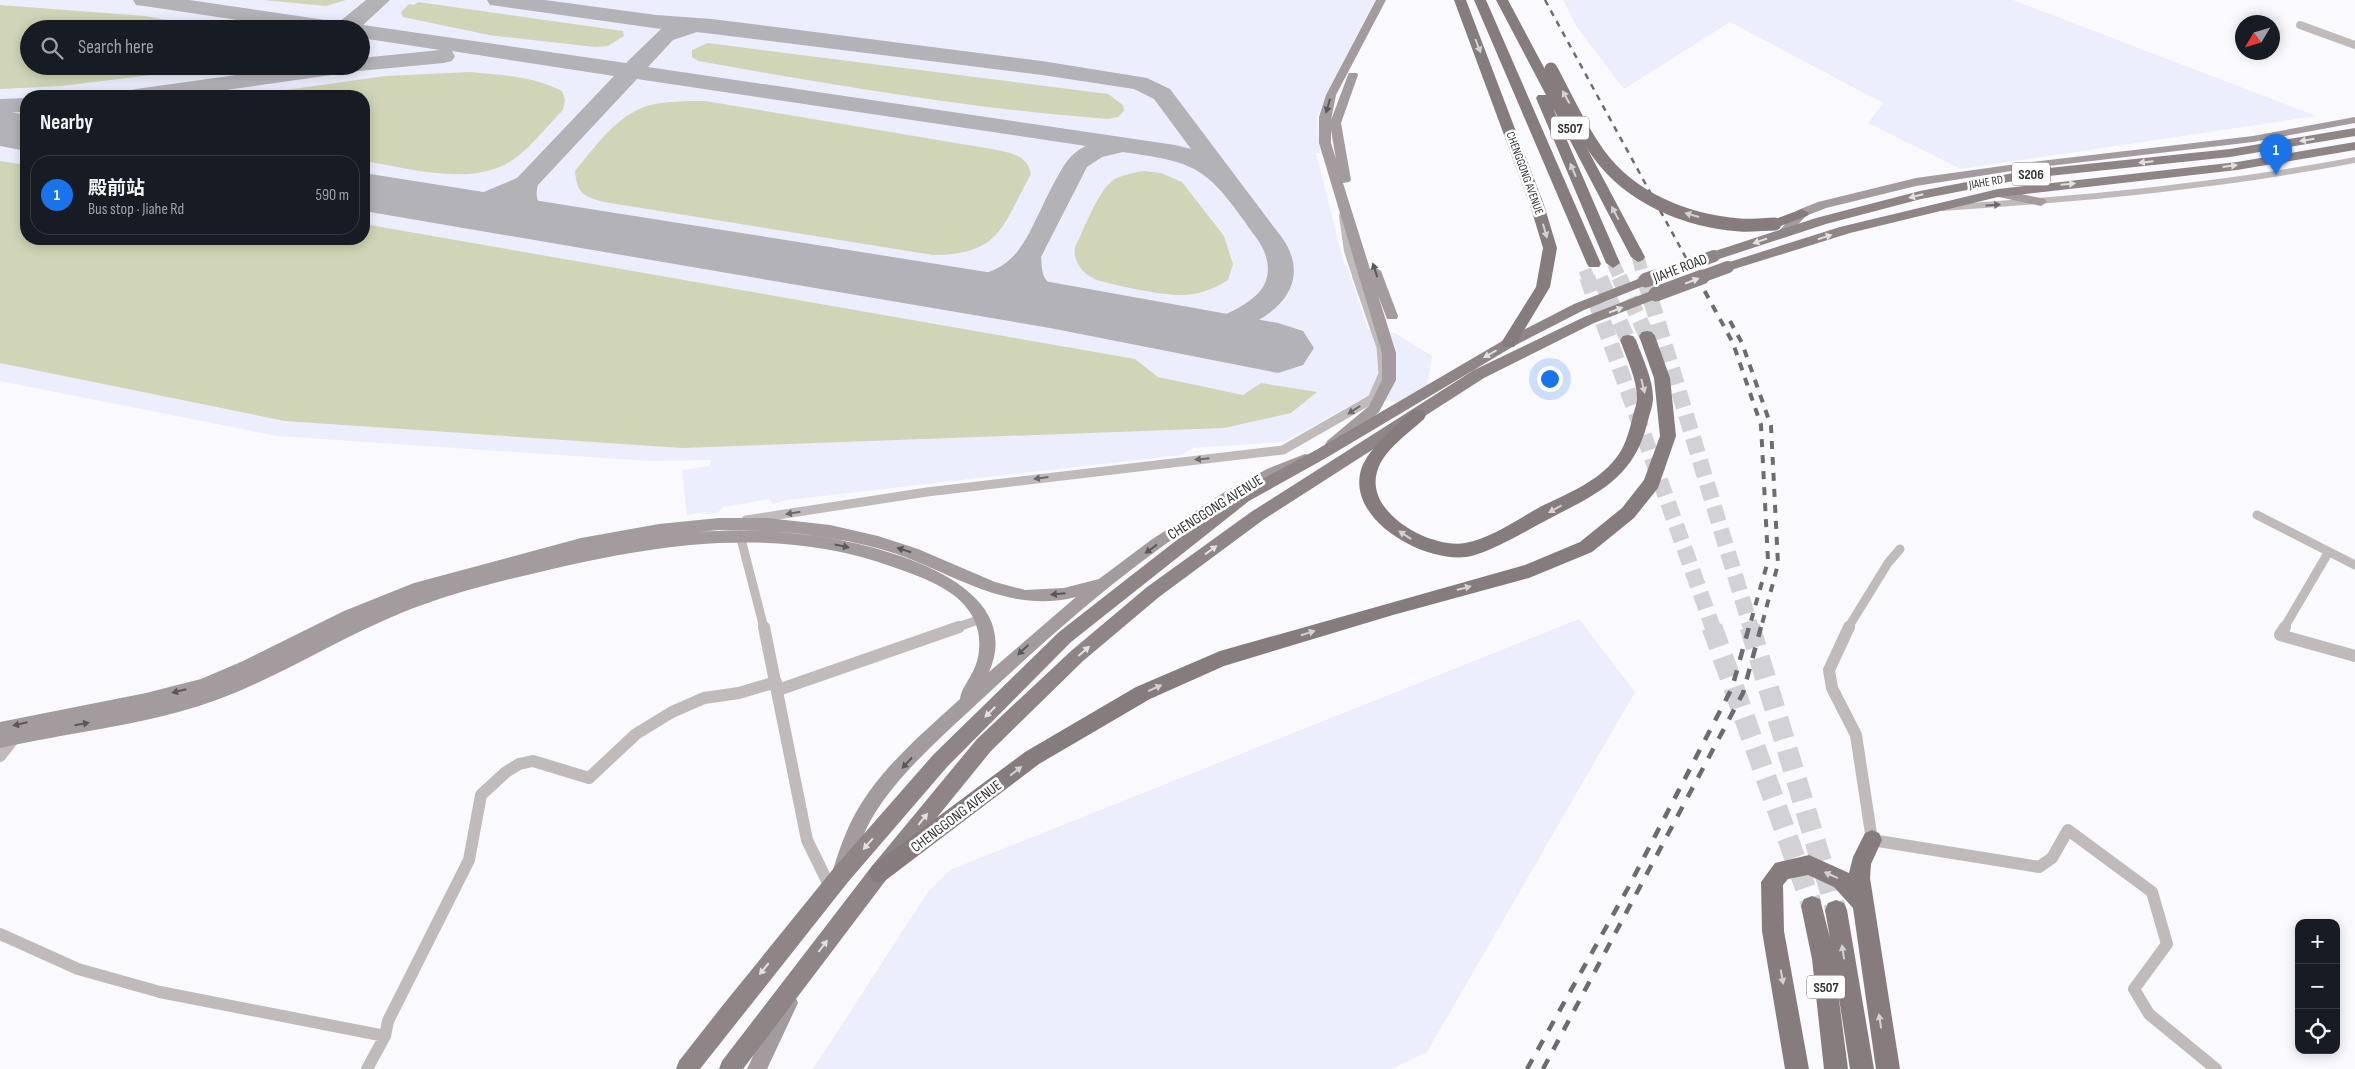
<!DOCTYPE html>
<html lang="en">
<head>
<meta charset="utf-8">
<style>
  :root { --surface:#171b24; --page:#242831; --text:#f1f3f6; --muted:#9ea1a6; --line:#363941; --accent:#1a73e8 }
  body { margin:0; font-family:"Sofia Sans Condensed","Noto Sans SC",sans-serif; background:var(--page); color:var(--text) }
  .controls { position:absolute; right:15px; bottom:15px; display:grid; overflow:hidden; border-radius:10px; box-shadow:0 2px 12px #0003 }
  .controls button { width:45px; height:45px; display:grid; place-items:center; padding:0; border:0; border-bottom:1px solid var(--line); background:var(--surface); color:var(--text); font:25px sans-serif }
  .compass { position:absolute; left:2235px; top:15px; width:45px; height:45px; border-radius:50%; background:var(--surface); box-shadow:0 2px 12px #0003; rotate:232deg }
  .you { position:absolute; left:1549px; top:378px; width:18px; height:18px; margin:-12px; border:4px solid #fff; border-radius:50%; background:#1a73e8; box-shadow:0 0 0 8px #1a73e833 }
  .badge { display:grid; place-items:center; width:32px; height:32px; border-radius:50%; background:var(--accent); color:#fff; font-size:16px; font-weight:700 }
  .pin { position:absolute; translate:-50% -41px; filter:drop-shadow(0 1px 2px #0008) }
  .pin::after { content:''; position:absolute; top:26px; width:18px; height:15px; background:inherit; clip-path:polygon(0 0,100% 0,50% 100%) }
  .list { margin:0; padding:0; list-style:none }
  h2 { display:flex; justify-content:space-between; align-items:center; height:65px; margin:0; padding:0 20px; font-size:21px }
  h2 small { font-size:16px; font-weight:400; color:var(--muted) }
  .list li { display:grid; grid-template-columns:32px 1fr auto; gap:15px; align-items:center; box-sizing:border-box; height:80px; margin:0 10px 10px; padding:0 10px; border:1px solid var(--line); border-radius:20px }
  .list b { display:block; font-size:19px; white-space:nowrap }
  .list p { margin:0; font-size:16px; white-space:nowrap; color:var(--muted) }
  .list em { font-size:16px; font-style:normal; color:var(--muted) }
  .icon { flex:none; width:28px; height:28px; fill:none; stroke:currentColor; stroke-width:2; stroke-linecap:round; stroke-linejoin:round }
  .map { position:relative; flex:none; width:2355px; height:1069px; overflow:hidden }
  .search { position:absolute; background:var(--surface); box-shadow:0 2px 12px #0003; left:20px; top:20px; width:350px; height:55px; display:flex; align-items:center; gap:12px; box-sizing:border-box; padding:0 18px; border-radius:28px; color:var(--muted); font-size:19px }
  .panel { position:absolute; background:var(--surface); box-shadow:0 2px 12px #0003; left:20px; top:90px; width:350px; height:155px; border-radius:20px }
  .map>svg:first-child { display:block }
</style>
</head>
<body>
<div class="map">
<svg width="2355" height="1069" viewBox="0 0 2355 1069">
  <rect width="100%" height="100%" fill="#f9f9fe"/>
  <path fill="#edeefd" fill-rule="evenodd" d="M 0,0 L 1375,0 L 1317,117 L 1320,153 L 1316,153 L 1344,264 L 1347,266 L 1368,329 L 1395,333 L 1432,356 L 1427,388 L 1404,403 L 1366,397 L 1284,442 L 1193,448 L 1181,455 L 787,500 L 773,504 L 769,499 L 724,507 L 717,513 L 706,514 L 706,512 L 687,515 L 682,470 L 710,466 L 711,460 L 649,461 L 277,436 L 0,381 ZM 29,29 L 361,29 L 361,66 L 29,66 ZM 26,96 L 364,96 L 364,239 L 26,239 Z
    M 1563,0 L 2013,0 L 2316,116 L 1961,169 L 1868,123 L 1883,103 L 1730,22 L 1624,89 L 1576,26 Z
    M 1579,619 L 1635,692 L 1427,1052 L 1391,1069 L 813,1069 L 928,892 L 950,870 Z"/>
  <path fill="#cfd5b6" d="M 264,0 L 346,0 L 326,6 Z
    M 418,2 L 623,31 L 624,36 L 608,46 L 595,47 L 489,35 L 403,17 L 401,12 L 409,4 L 414,5 Z
    M 0,5 L 145,16 L 217,29 L 29,29 L 29,66 L 225,66 L 61,86 L 0,89 Z
    M 708,43 L 1108,94 L 1123,105 L 1124,111 L 1118,117 L 1108,119 C 971,109 833,85 698,61 L 692,57 L 692,50 Z
    M 470,72 C 501,75 534,76 562,91 L 565,100 L 563,110 C 548,125 531,147 514,159 C 473,188 409,168 364,161 L 364,96 L 244,96 L 385,76 Z
    M 705,101 L 992,149 C 1009,153 1027,154 1031,174 C 1002,226 1001,255 933,255 L 604,202 C 583,196 577,194 575,171 C 595,147 616,116 647,106 C 665,101 686,101 705,101 Z
    M 0,161 L 26,165 L 26,239 L 364,239 L 364,224 L 1135,359 L 1158,377 L 1243,395 L 1261,383 L 1317,392 L 1291,413 L 1224,428 L 682,448 L 285,421 L 0,363 Z
    M 1144,171 L 1161,173 L 1182,182 L 1224,236 L 1233,264 L 1228,280 C 1213,289 1199,295 1181,295 C 1167,296 1104,284 1093,278 C 1081,272 1073,261 1075,247 C 1083,231 1098,192 1111,182 C 1119,175 1133,173 1144,171 Z"/>
  <g fill="none" stroke-linecap="round" stroke-linejoin="round">
    <path fill="#b2b2b7" fill-rule="evenodd" d="M 133,0 L 189,0 L 339,22 L 366,0 L 390,0 L 363,25 L 626,63 L 661,29 L 498,6 L 490,5 L 487,0 L 545,0 L 656,15 L 712,19 L 1042,61 L 1147,78 L 1170,89 L 1283,239 C 1321,296 1251,334 1201,338 C 1169,341 1069,320 1042,304 C 1031,298 1025,289 1019,279 C 974,304 922,294 874,281 L 870,275 L 874,269 L 884,266 C 927,274 984,292 1017,252 C 1029,238 1043,203 1053,185 C 1062,169 1068,154 1086,146 L 637,79 L 538,185 C 530,211 558,210 568,225 L 564,231 C 543,236 520,220 512,200 C 491,209 461,219 438,213 L 434,207 L 438,201 L 479,194 L 517,178 L 614,76 L 452,51 L 455,56 L 452,61 L 444,63 L 359,71 L 185,96 L 124,96 L 128,91 L 136,89 L 301,66 L 361,66 L 361,58 L 440,50 L 361,38 L 361,29 L 297,29 L 144,6 L 136,5 ZM 697,32 L 1042,75 L 1134,89 L 1154,99 L 1191,149 L 1175,145 L 648,67 L 673,40 ZM 1123,152 C 1191,162 1204,164 1245,222 C 1252,233 1263,244 1266,257 C 1271,273 1266,288 1253,298 C 1242,307 1227,315 1213,318 C 1179,324 1074,305 1048,282 C 1041,275 1042,266 1041,257 L 1087,167 L 1102,157 Z
      M 26,98 L 26,112 L 0,113 L 0,99 Z"/>
    <path fill="#b2b2b7" fill-rule="evenodd" d="M 0,110 L 26,115 L 26,151 L 0,146 Z
      M 364,173 L 1050,282 L 1278,323 L 1303,331 L 1314,348 L 1303,365 L 1278,373 L 1050,328 L 364,211 Z"/>
    <path stroke="#d1d1d6" stroke-width="13" stroke-dasharray="13 6" stroke-linecap="butt" d="M 1638,257 L 1644,278
      M 1613,263 L 1620,278
      M 1585,270 L 1588,278"/>
    <path stroke="#d1d1d6" stroke-width="16" stroke-dasharray="16 8" stroke-linecap="butt" d="M 1587,277 L 1713,628
      M 1619,277 L 1647,336
      M 1644,277 L 1751,628
      M 1600,278 L 1628,340"/>
    <path stroke="#d1d1d6" stroke-width="21" stroke-dasharray="21 11" stroke-linecap="butt" d="M 1712,627 L 1812,906
      M 1750,627 L 1836,910"/>
    <path stroke="#c0babb" stroke-width="8" d="M 2300,25 L 2355,45
      M 1343,216 L 1348,251 L 1357,278"/>
    <path stroke="#c0babb" stroke-width="9" d="M 2257,515 L 2355,565
      M 746,520 L 927,492 L 1283,450 L 1372,399 L 1383,374 L 1381,347 L 1357,277
      M 740,535 L 764,628
      M 955,628 L 981,619
      M 1848,628 L 1888,563 L 1900,549
      M 2284,628 L 2328,553"/>
    <path stroke="#c0babb" stroke-width="12" d="M 764,627 L 807,840 L 830,887
      M 1849,627 L 1829,670 L 1832,688 L 1856,735 L 1872,840 L 2039,867 L 2052,858 L 2068,830 L 2152,892 L 2167,944 L 2134,989 L 2149,1014 L 2216,1069
      M 2285,627 L 2280,635 L 2355,656
      M 778,690 L 959,627
      M 0,756 L 15,737
      M 0,934 L 78,969 L 160,992 L 385,1036
      M 367,1069 L 385,1036 L 388,1021 L 469,860 L 481,795 L 506,772 L 519,764 L 533,761 L 589,778 L 636,734 L 672,712 L 704,698 L 739,693 L 776,682"/>
    <path fill="#c0babb" fill-rule="evenodd" d="M 2355,157 L 2355,163 C 2218,189 2081,202 1942,211 L 1937,208 L 1942,205 C 2081,196 2218,183 2355,157 Z"/>
    <path fill="#a39b9d" fill-rule="evenodd" d="M 1376,0 L 1386,0 L 1336,95 L 1331,120 L 1348,75 L 1349,73 L 1357,73 L 1358,75 L 1341,123 L 1351,180 L 1349,182 L 1343,183 L 1370,269 L 1375,267 L 1381,271 L 1398,316 L 1397,319 L 1387,319 L 1378,295 L 1396,353 L 1396,380 L 1379,412 L 1337,449 L 1327,449 L 1325,445 L 1327,441 L 1369,406 L 1382,380 L 1382,353 L 1319,143 L 1319,117 L 1326,95 ZM 1331,130 L 1336,159 L 1331,143 Z
      M 2355,117 L 2355,123 L 2253,142 L 2024,169 L 1916,186 L 1826,208 L 1806,216 L 1788,235 L 1780,235 L 1778,232 L 1798,210 L 1818,202 L 1916,178 L 2024,163 L 2253,136 Z
      M 1998,189 L 2045,199 L 2047,202 L 2041,206 L 1994,196 L 1992,193 Z
      M 1305,454 L 1310,455 L 1312,459 L 1310,463 C 1187,512 1077,611 981,700 C 944,735 902,770 875,813 C 861,834 857,857 847,879 L 841,882 L 835,879 L 832,873 C 839,851 846,829 858,809 C 882,767 924,732 960,699 C 961,690 967,683 971,675 C 979,662 981,646 978,631 C 969,592 926,579 893,567 C 777,525 656,544 540,572 C 492,583 446,595 401,613 C 333,641 272,682 202,705 C 137,726 67,733 0,748 L 0,722 L 146,693 L 201,679 L 243,661 L 344,611 L 414,583 L 581,538 L 659,524 L 719,518 L 767,518 L 830,525 L 878,536 L 918,549 L 995,582 L 1025,590 L 1064,588 L 1099,579 L 1151,540 L 1223,493 L 1267,469 ZM 719,530 C 773,530 825,534 877,548 C 946,566 1001,616 1076,597 L 989,672 C 1033,572 846,536 781,532 C 753,530 726,530 698,532 Z
      M 788,993 L 795,996 L 798,1003 L 767,1069 L 747,1069 L 781,996 Z"/>
    <path fill="#8f8587" fill-rule="evenodd" d="M 2355,128 L 2355,136 L 2230,157 L 2029,178 L 1921,199 L 1826,224 L 1719,259 L 1709,259 L 1707,256 L 1709,253 L 1816,218 L 1920,191 L 2029,170 L 2230,149 Z
      M 2355,142 L 2355,150 L 2237,170 L 1998,197 L 1850,233 L 1728,271 L 1721,267 L 1723,264 L 1840,227 L 1998,189 L 2237,162 Z
      M 1646,276 L 1653,280 L 1651,283 L 1584,310 L 1514,346 L 1326,458 L 1249,501 L 1071,642 L 947,767 L 848,882 L 700,1069 L 676,1069 L 679,1061 L 723,1005 L 834,868 L 933,755 L 1059,632 L 1237,493 L 1316,450 L 1504,340 L 1574,304 Z
      M 1656,289 L 1661,291 L 1663,294 L 1661,297 L 1594,323 L 1484,378 L 1263,520 L 1159,597 L 1083,661 L 991,751 L 886,880 L 743,1069 L 719,1069 L 722,1061 L 872,866 L 977,739 L 1071,651 L 1147,587 L 1251,512 L 1474,370 L 1584,317 Z"/>
    <path fill="#867c7e" fill-rule="evenodd" d="M 1454,0 L 1466,0 L 1544,205 L 1557,248 L 1550,287 L 1514,347 L 1504,347 L 1501,343 L 1536,287 L 1543,248 L 1530,205 Z
      M 1474,0 L 1486,0 L 1601,264 L 1599,267 L 1589,267 L 1587,264 Z
      M 1496,0 L 1508,0 L 1645,257 L 1643,260 L 1638,262 L 1631,257 L 1553,108 L 1620,263 L 1613,268 L 1606,263 L 1536,98 L 1538,95 L 1546,95 Z
      M 1802,209 L 1809,213 L 1807,216 L 1775,228 L 1768,224 L 1770,221 Z
      M 1647,331 L 1652,332 L 1655,336 L 1670,378 L 1676,436 L 1658,488 L 1634,518 L 1592,552 L 1529,578 L 1393,615 L 1224,666 L 1150,699 L 1039,764 L 886,880 L 879,883 L 872,880 L 868,873 L 872,866 L 1025,752 L 1136,687 L 1220,651 L 1525,565 L 1580,542 L 1622,508 L 1644,480 L 1660,436 L 1654,378 L 1639,336 L 1642,332 Z
      M 1628,335 L 1633,336 L 1636,340 C 1642,357 1653,379 1653,398 C 1653,406 1649,416 1647,424 C 1633,481 1592,496 1545,521 C 1524,532 1488,554 1466,557 C 1424,562 1351,522 1360,474 C 1364,451 1396,426 1412,411 L 1418,409 L 1424,411 L 1426,415 L 1424,419 C 1408,434 1383,450 1377,472 C 1365,513 1431,549 1465,543 C 1491,538 1517,520 1540,507 C 1566,494 1598,482 1616,458 C 1624,449 1629,432 1632,420 C 1633,413 1637,405 1637,398 C 1637,379 1626,357 1620,340 L 1623,336 Z
      M 1872,830 L 1879,833 L 1882,840 L 1871,864 L 1870,878 L 1900,1069 L 1876,1069 L 1853,908 L 1834,887 L 1808,875 L 1788,879 L 1783,885 L 1784,931 L 1809,1069 L 1785,1069 L 1762,931 L 1761,882 L 1775,863 L 1809,855 L 1849,873 L 1853,857 L 1865,833 Z
      M 1812,896 L 1820,899 L 1830,938 L 1825,910 L 1828,903 L 1836,900 L 1844,903 L 1847,910 L 1874,1069 L 1850,1069 L 1838,992 L 1848,1069 L 1824,1069 L 1812,959 L 1801,906 L 1804,899 Z"/>
    <path stroke="#6b6b70" stroke-width="2.5" stroke-dasharray="6 6" stroke-linecap="butt" d="M 1545,0 L 1697,278"/>
    <path stroke="#6b6b70" stroke-width="4" stroke-dasharray="8 8" stroke-linecap="butt" d="M 1697,277 L 1733,343 L 1761,425 L 1768,561 L 1749,628
      M 1730,321 L 1742,343 L 1771,426 L 1778,564 L 1761,628"/>
    <path stroke="#6b6b70" stroke-width="4.5" stroke-dasharray="11 11" stroke-linecap="butt" d="M 1527,1069 L 1628,888 L 1732,688 L 1749,627
      M 1543,1069 L 1743,693 L 1761,627"/>
    <path stroke="#8f8587" stroke-width="12" d="M 1651,278 L 1714,256
      M 1698,278 L 1728,267"/>
    <path stroke="#8f8587" stroke-width="15" d="M 1646,280 L 1655,277
      M 1656,294 L 1702,277"/>
    <path stroke="#867c7e" stroke-width="13" d="M 1551,69 C 1566,97 1579,127 1598,153 C 1630,198 1686,221 1740,225 C 1752,226 1764,224 1775,224"/>
  </g>
  <defs><path id="oneway-solid" d="M-6-.8H1V-3.2L6.5 0L1 3.2V.8H-6Z" transform="scale(1.25)"/></defs>
  <g fill="#d5d1d2">
    <use href="#oneway-solid" transform="translate(1478 46) rotate(69)"/>
    <use href="#oneway-solid" transform="translate(1566 97) rotate(-119)"/>
    <use href="#oneway-solid" transform="translate(1573 170) rotate(-113)"/>
    <use href="#oneway-solid" transform="translate(1615 213) rotate(-118)"/>
    <use href="#oneway-solid" transform="translate(1692 215) rotate(-164)"/>
    <use href="#oneway-solid" transform="translate(1545 231) rotate(74)"/>
    <use href="#oneway-solid" transform="translate(1643 386) rotate(77)"/>
    <use href="#oneway-solid" transform="translate(1555 509) rotate(151)"/>
    <use href="#oneway-solid" transform="translate(1405 535) rotate(-147)"/>
    <use href="#oneway-solid" transform="translate(1464 588) rotate(-15)"/>
    <use href="#oneway-solid" transform="translate(1308 633) rotate(-17)"/>
    <use href="#oneway-solid" transform="translate(1155 688) rotate(-24)"/>
    <use href="#oneway-solid" transform="translate(1016 771) rotate(-38)"/>
    <use href="#oneway-solid" transform="translate(1831 875) rotate(-156)"/>
    <use href="#oneway-solid" transform="translate(1843 952) rotate(-99)"/>
    <use href="#oneway-solid" transform="translate(1782 977) rotate(80)"/>
    <use href="#oneway-solid" transform="translate(1880 1021) rotate(-99)"/>
  </g>
  <g fill="#5a575b">
    <use href="#oneway-solid" transform="translate(1328 106) rotate(106)"/>
    <use href="#oneway-solid" transform="translate(1375 270) rotate(-108)"/>
    <use href="#oneway-solid" transform="translate(842 546) rotate(12)"/>
    <use href="#oneway-solid" transform="translate(1151 549) rotate(144)"/>
    <use href="#oneway-solid" transform="translate(904 550) rotate(-162)"/>
    <use href="#oneway-solid" transform="translate(1058 594) rotate(175)"/>
    <use href="#oneway-solid" transform="translate(1023 650) rotate(137)"/>
    <use href="#oneway-solid" transform="translate(179 691) rotate(166)"/>
    <use href="#oneway-solid" transform="translate(20 724) rotate(167)"/>
    <use href="#oneway-solid" transform="translate(82 724) rotate(-10)"/>
    <use href="#oneway-solid" transform="translate(907 763) rotate(133)"/>
  </g>
  <g fill="#e3e0e1">
    <use href="#oneway-solid" transform="translate(2307 140) rotate(171)"/>
    <use href="#oneway-solid" transform="translate(2146 162) rotate(174)"/>
    <use href="#oneway-solid" transform="translate(2230 166) rotate(-7)"/>
    <use href="#oneway-solid" transform="translate(2068 184) rotate(-5)"/>
    <use href="#oneway-solid" transform="translate(1916 196) rotate(166)"/>
    <use href="#oneway-solid" transform="translate(1825 237) rotate(-18)"/>
    <use href="#oneway-solid" transform="translate(1760 241) rotate(161)"/>
    <use href="#oneway-solid" transform="translate(1692 281) rotate(-21)"/>
    <use href="#oneway-solid" transform="translate(1616 310) rotate(-21)"/>
    <use href="#oneway-solid" transform="translate(1490 354) rotate(150)"/>
    <use href="#oneway-solid" transform="translate(1211 550) rotate(-36)"/>
    <use href="#oneway-solid" transform="translate(1084 651) rotate(-41)"/>
    <use href="#oneway-solid" transform="translate(990 712) rotate(135)"/>
    <use href="#oneway-solid" transform="translate(923 819) rotate(-51)"/>
    <use href="#oneway-solid" transform="translate(868 844) rotate(131)"/>
    <use href="#oneway-solid" transform="translate(823 946) rotate(-53)"/>
    <use href="#oneway-solid" transform="translate(764 969) rotate(129)"/>
  </g>
  <g fill="#6b696c">
    <use href="#oneway-solid" transform="translate(1993 205) rotate(-3)"/>
    <use href="#oneway-solid" transform="translate(1354 410) rotate(147)"/>
    <use href="#oneway-solid" transform="translate(1202 459) rotate(174)"/>
    <use href="#oneway-solid" transform="translate(1041 478) rotate(173)"/>
    <use href="#oneway-solid" transform="translate(793 513) rotate(171)"/>
  </g>
  <g text-anchor="middle" stroke-width="5" stroke-linejoin="round" paint-order="stroke">
    <g font-size="12" fill="#333337" stroke="#fff">
      <text transform="translate(1525 173) rotate(70)" y="4">CHENGGONG AVENUE</text>
      <text transform="translate(1986 182) rotate(-10)" y="4">JIAHE RD</text>
    </g>
    <g fill="#fff" stroke="#707073" stroke-width="1">
      <rect x="1551" y="116.5" width="38" height="23" rx="4"/>
      <rect x="2012" y="162.5" width="38" height="23" rx="4"/>
      <rect x="1807" y="975.5" width="38" height="23" rx="4"/>
    </g>
    <g font-size="14" font-weight="bold" fill="#333337">
      <text x="1570" y="133">S507</text>
      <text x="2031" y="179">S206</text>
      <text x="1826" y="992">S507</text>
    </g>
    <g font-size="15" fill="#333337" stroke="#fff">
      <text transform="translate(1680 268) rotate(-21)" y="5">JIAHE ROAD</text>
      <text transform="translate(1215 507) rotate(-32)" y="5">CHENGGONG AVENUE</text>
      <text transform="translate(956 816) rotate(-37)" y="5">CHENGGONG AVENUE</text>
    </g>
  </g>
</svg>
<div class="controls">
<button>+</button>
<button>−</button>
<button><svg class="icon" aria-label="locate" viewBox="0 0 24 24"><circle cx="12" cy="12" r="6"/><path d="M12 2v4M12 18v4M2 12h4M18 12h4"/></svg></button>
</div>
<svg class="compass" viewBox="-18 -18 36 36"><path d="M0-13l5 13h-10z" fill="#e53935"/><path d="M0 13l5-13h-10z" fill="#9ea1a6"/></svg>
<div class="you"></div>
<div class="pin badge" style="left:2276px;top:175px">1</div>
<div class="search"><svg class="icon" aria-label="search" viewBox="0 0 24 24"><circle cx="10" cy="10" r="6"/><path d="M15 15l6 6"/></svg>Search here</div>
<section class="panel">
<h2>Nearby<small></small></h2>
<ul class="list">
<li><span class="badge">1</span><div><b>殿前站</b><p>Bus stop · Jiahe Rd</p></div><em>590 m</em></li>
</ul>
</section>
</div>
</body>
</html>
